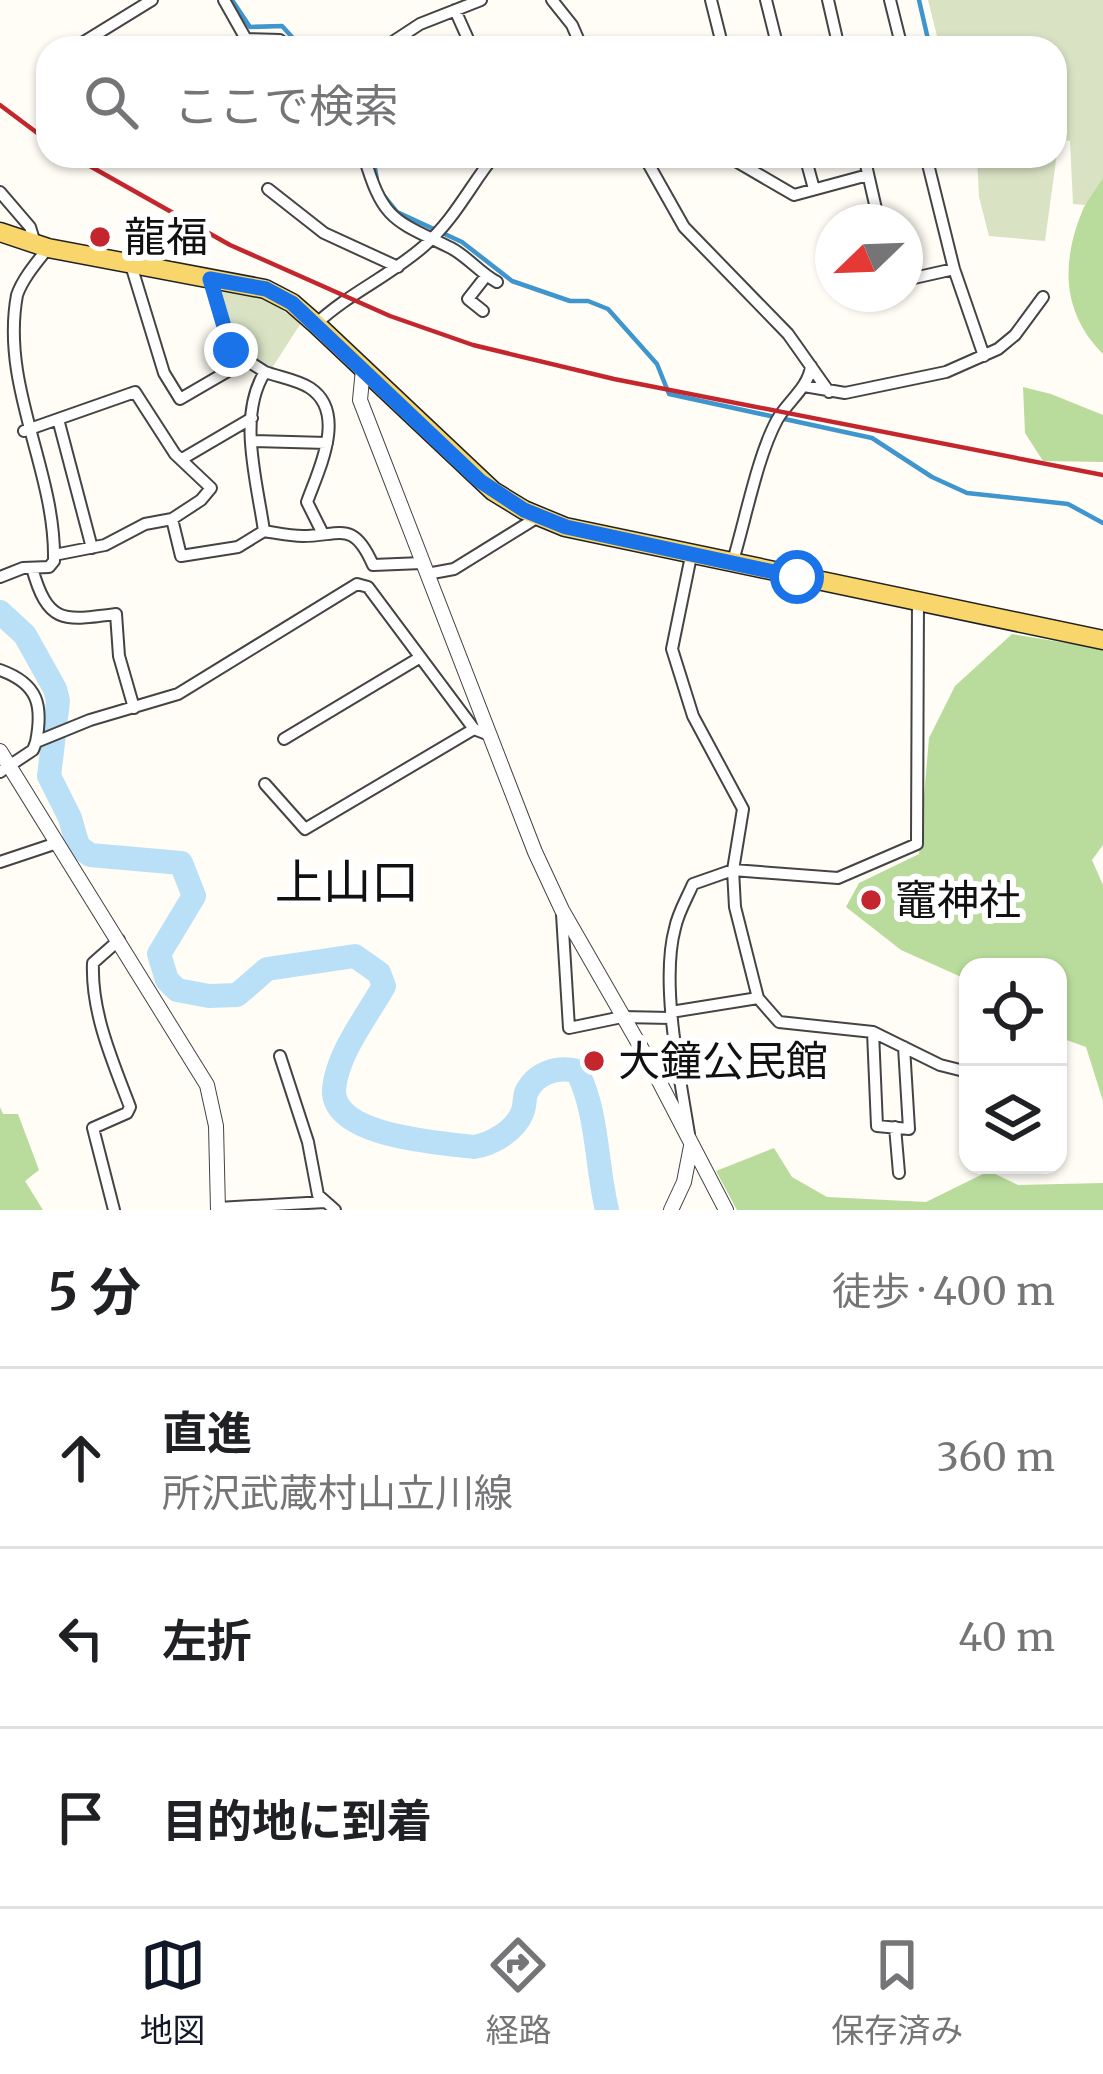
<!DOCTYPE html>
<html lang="ja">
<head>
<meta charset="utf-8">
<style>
  :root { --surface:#fff; --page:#f2f2f2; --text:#202124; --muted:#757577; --line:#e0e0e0; --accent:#111827 }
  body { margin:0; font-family:Merriweather,"Noto Sans JP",serif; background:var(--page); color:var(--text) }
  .controls { position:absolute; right:36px; bottom:36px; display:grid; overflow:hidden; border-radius:24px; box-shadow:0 3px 9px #0004 }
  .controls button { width:108px; height:108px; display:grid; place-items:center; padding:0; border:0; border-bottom:3px solid var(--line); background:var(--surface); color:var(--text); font:60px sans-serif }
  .compass { position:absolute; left:815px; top:204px; width:108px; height:108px; border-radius:50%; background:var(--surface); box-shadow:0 3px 9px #0004; rotate:247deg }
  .stop { position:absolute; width:36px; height:36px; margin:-27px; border:9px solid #1a73e8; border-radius:50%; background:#fff }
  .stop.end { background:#1a73e8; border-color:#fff; box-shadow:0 3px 12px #0008 }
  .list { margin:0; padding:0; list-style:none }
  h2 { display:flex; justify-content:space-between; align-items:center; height:156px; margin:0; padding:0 48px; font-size:51px }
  h2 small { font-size:39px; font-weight:400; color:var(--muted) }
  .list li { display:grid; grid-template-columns:78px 1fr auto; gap:36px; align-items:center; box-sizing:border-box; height:180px; padding:0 48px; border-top:3px solid var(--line) }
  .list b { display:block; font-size:45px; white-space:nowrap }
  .list p { margin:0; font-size:39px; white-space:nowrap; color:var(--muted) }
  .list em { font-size:39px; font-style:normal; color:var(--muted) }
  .icon { flex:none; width:66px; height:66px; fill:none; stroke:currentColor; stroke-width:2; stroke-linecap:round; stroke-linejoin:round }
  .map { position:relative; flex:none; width:1103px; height:1210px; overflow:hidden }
  .search { position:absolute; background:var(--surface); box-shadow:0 3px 9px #0004; left:36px; right:36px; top:36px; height:132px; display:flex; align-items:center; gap:30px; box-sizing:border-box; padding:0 42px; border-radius:36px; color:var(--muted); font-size:45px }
  .sheet { height:696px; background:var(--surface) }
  nav { display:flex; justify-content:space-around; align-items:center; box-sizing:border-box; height:168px; border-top:3px solid var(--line); background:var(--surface); font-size:33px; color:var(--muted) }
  nav a { display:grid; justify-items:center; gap:6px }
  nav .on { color:var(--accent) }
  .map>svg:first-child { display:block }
</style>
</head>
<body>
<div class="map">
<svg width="1103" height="1210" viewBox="0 0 1103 1210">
  <rect width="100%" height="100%" fill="#fffdf5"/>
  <path fill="#b9dc9c" d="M 1103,171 L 1103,354 C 1048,299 1067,230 1103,171 Z
    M 1023,387 L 1051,394 L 1103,415 L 1103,462 L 1043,461 L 1025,433 Z
    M 1012,634 L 1103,649 L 1103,845 L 1092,860 L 1103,885 L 1103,1101 L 1086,1047 L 1058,1037 L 1058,967 L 968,967 L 968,980 L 901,950 L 846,907 L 859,883 L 919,854 L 929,738 L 955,686 Z
    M 0,1107 L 3,1114 L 18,1114 L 39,1170 L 25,1181 L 43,1210 L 0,1210 Z
    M 774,1148 L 792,1177 L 827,1197 L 926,1202 L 989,1171 L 1018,1185 L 1103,1183 L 1103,1210 L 737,1210 L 716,1171 Z"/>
  <path fill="#d9e3c4" d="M 928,0 L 1103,0 L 1103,178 L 1085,205 L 1073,204 L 1070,141 L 1059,139 L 1045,241 L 989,236 L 979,197 L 977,156 L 1055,156 L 1055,48 L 940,48 Z
    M 219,288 L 263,297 L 301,323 L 272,368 L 237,347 Z"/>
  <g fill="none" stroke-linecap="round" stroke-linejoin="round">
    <path stroke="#3f96cf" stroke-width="4.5" d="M 232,0 L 250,27 L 282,26 L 302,48
      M 919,0 L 930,48
      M 373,156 L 377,180
      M 384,196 L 397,212 L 462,242 L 512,281 L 570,301 L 588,301 L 608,309 L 657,364 L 669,394 L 872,438 L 932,477 L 967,493 L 1068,504 L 1103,523"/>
    <path stroke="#b9e0f7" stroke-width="24" d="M 0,612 L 25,635 L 55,689 L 58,701 L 49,776 L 70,818 L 78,846 L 90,855 L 181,863 L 194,896 L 159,954 L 167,980 L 177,990 L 209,996 L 237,995 L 267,969 L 355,956 L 379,973 L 384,986 C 367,1016 337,1054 334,1089 C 331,1137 442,1143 474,1147 C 492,1144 515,1131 522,1113 C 525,1107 524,1100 526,1093 C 535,1073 557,1066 577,1071 C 598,1112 596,1165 607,1210"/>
    <defs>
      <path id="minor" d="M 224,0 L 246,39 L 280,40 L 287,48
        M 552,0 L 572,25 L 582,48
        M 711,0 L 723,48
        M 766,0 L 778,48
        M 828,0 L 839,48
        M 890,0 L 902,48
        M 455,10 L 472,48
        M 74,48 L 152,0
        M 394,48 L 391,43 L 420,24 L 481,0
        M 364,156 C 383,221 394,220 451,248 C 468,257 480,273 497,282
        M 644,156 L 684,227 L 788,334 L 829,392
        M 672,156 L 678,156
        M 727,156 L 794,195 L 868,175
        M 805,156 L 814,189
        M 864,156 L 879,222
        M 926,156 L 954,269 L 984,356
        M 268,189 L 324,233 L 398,267
        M 0,192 L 30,227 L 35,243
        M 131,265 L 164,373 L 180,399 L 247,360
        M 905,280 L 954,269
        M 483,311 L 468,299 L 486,276
        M 316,324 C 349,293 390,276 424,246 C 454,220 470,186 494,156
        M 265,372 C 279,377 298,380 310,388 C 348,413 318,471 307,502 L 322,532
        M 804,386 L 845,393 L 946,372 L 998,349 L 1015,335 L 1043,297
        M 58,419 L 92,548
        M 24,431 L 135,392 L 175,454 L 211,488 L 201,500 L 172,519 L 145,524 L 105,545 L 54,555
        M 252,441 L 327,443
        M 182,459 L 252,418
        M 172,519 L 181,556 L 238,547 L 264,531 C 257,481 237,416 265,372 L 231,350 L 210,279
        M 264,531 C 277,533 290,536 303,536 C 340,536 353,519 373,565 L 422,563
        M 691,556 L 672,649 L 693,716 L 743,809 L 733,870 L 735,907 L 758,998 L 779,1022 L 873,1032 L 940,1065 L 968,1072
        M 732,564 C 745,522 757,457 777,420 C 787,402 809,387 811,366
        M 32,568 C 48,624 62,621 116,614 L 119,656 L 134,708
        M 427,574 L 454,569 L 538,517
        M 0,577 L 23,568 L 49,567 L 54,561 C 56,470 0,387 17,295 C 23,278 37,262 48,248
        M 0,670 C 39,684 43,706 36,742
        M 284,739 L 419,658
        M 0,772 L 33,750 L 36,742 L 90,720 L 178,694 L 357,584 L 368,587 L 474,729 L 487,734
        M 265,784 L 305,829 L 474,729
        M 0,862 L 57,843
        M 562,914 L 569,1028 L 622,1017 L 671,1018
        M 671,1012 L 758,998
        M 873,1032 L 877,1126 L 909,1129 L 904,1047
        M 280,1056 L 308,1142 L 318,1195 L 335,1210
        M 895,1127 L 899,1173
        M 689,1134 C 680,1077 660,983 675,928 C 678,913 687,898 693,884 L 733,870 L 838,878 L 917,844 L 918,598
        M 218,1208 L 325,1202
        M 114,1210 L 93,1128 L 127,1113 L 130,1107 C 113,1062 91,1013 93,963 L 119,940"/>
      <path id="tertiary" d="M 363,369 L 360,400 L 535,852 L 562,910 L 647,1058 L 726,1210
        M 0,751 L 207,1085 L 216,1126 L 218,1210
        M 671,1210 L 684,1182 L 691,1146"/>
      <path id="primary" d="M 0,232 L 48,248 L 265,289 L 292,303 L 316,324 L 493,491 L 524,510 L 565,527 L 1103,640"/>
    </defs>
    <use href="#minor" stroke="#444" stroke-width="14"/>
    <use href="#tertiary" stroke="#444" stroke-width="16"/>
    <use href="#primary" stroke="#222" stroke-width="21"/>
    <use href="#minor" stroke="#fff" stroke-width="10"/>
    <use href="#tertiary" stroke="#fff" stroke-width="14"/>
    <use href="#primary" stroke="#f9d66b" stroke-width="18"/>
    <path stroke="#c4262e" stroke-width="4.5" d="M 0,105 L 48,141
      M 72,156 L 230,245 L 390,316 L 473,345 L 614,379 L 1103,475"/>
  </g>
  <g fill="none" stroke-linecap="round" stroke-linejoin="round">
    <path stroke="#1a73e8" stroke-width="15" d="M 231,350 L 210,279 L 266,289 L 292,303 L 480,481 L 524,510 L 566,527 L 797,577"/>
  </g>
  <g fill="#c4262e" stroke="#fff" stroke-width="4.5">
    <circle cx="100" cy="237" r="12"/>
    <circle cx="871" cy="900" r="12"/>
    <circle cx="594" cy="1061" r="12"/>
  </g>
  <g text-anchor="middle" stroke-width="12" stroke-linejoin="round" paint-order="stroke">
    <g font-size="42" fill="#111" stroke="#fff" text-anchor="start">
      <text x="124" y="252">龍福</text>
      <text x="895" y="915">竈神社</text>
      <text x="618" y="1076">大鐘公民館</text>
    </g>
    <g font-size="48" fill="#111" stroke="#fff">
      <text x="347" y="899">上山口</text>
    </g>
  </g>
</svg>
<div class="controls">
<button><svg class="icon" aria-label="locate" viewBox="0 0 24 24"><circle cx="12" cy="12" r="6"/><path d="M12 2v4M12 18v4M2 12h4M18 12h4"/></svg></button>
<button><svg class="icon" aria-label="layers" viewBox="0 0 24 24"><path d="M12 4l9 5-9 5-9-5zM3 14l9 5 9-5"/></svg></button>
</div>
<svg class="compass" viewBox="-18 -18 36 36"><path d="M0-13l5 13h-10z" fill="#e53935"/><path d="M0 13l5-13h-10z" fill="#757577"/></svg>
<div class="stop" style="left:797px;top:577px"></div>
<div class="stop end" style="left:231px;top:350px"></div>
<div class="search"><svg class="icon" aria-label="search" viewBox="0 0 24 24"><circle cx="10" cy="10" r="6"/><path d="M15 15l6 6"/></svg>ここで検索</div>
</div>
<section class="sheet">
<h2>5 分<small>徒歩 · 400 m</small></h2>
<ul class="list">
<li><svg class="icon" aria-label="ahead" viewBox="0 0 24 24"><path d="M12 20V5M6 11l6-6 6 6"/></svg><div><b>直進</b><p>所沢武蔵村山立川線</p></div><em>360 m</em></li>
<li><svg class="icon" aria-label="left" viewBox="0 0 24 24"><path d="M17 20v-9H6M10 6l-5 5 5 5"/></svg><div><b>左折</b></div><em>40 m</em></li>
<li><svg class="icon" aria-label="arrive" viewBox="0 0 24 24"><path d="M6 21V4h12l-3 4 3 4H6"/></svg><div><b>目的地に到着</b></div></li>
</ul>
</section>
<nav>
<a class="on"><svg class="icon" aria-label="map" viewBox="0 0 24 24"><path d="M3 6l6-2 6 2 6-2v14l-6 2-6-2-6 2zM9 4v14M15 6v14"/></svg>地図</a>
<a><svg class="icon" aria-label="directions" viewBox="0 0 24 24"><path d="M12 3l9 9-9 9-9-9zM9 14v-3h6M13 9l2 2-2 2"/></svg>経路</a>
<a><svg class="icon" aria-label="saved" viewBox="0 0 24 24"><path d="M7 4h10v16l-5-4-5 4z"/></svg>保存済み</a>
</nav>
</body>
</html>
